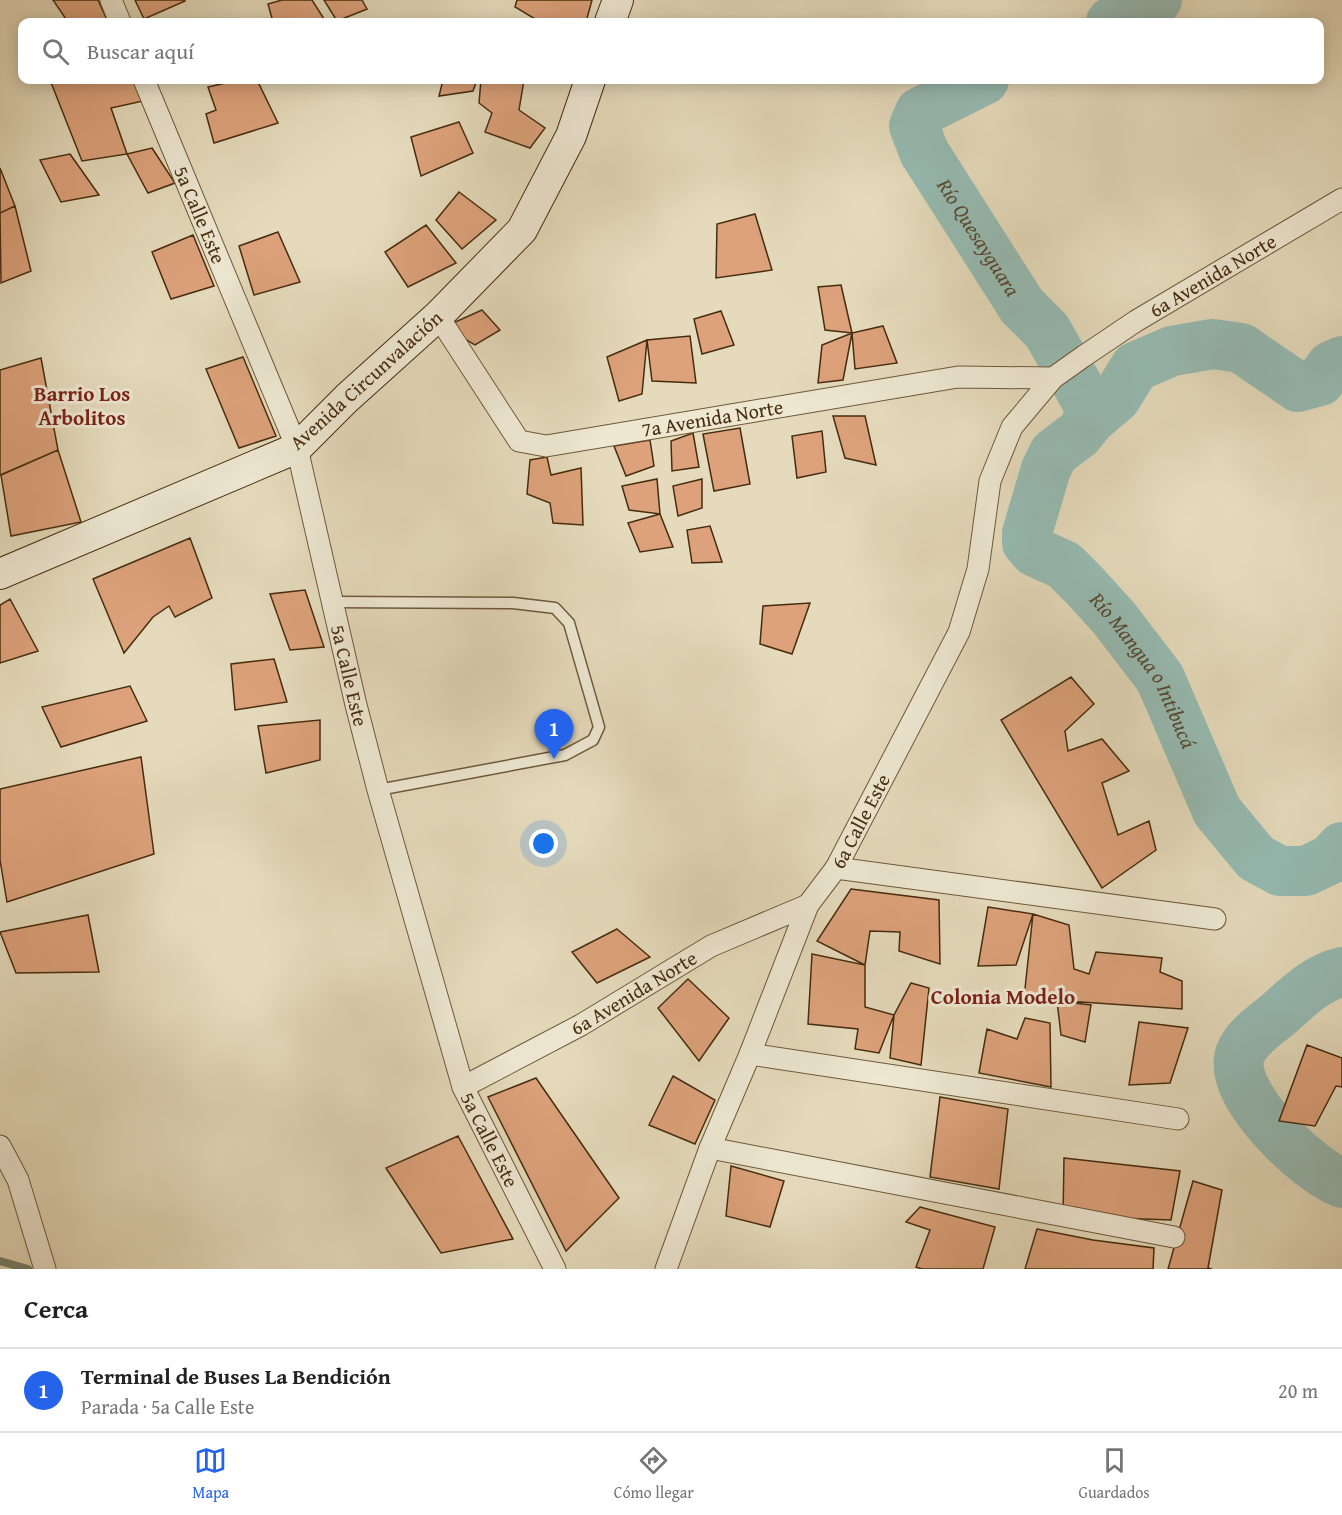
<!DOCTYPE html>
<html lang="es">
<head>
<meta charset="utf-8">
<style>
  :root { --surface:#fff; --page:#f6f6f6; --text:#222; --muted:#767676; --line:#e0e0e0; --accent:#2563eb }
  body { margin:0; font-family:"Gentium Book Plus",serif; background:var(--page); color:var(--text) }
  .you { position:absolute; left:544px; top:844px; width:21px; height:21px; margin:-15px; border:4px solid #fff; border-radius:50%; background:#1a73e8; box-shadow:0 0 0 9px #1a73e833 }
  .badge { display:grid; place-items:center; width:39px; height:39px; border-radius:50%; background:var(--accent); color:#fff; font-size:20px; font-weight:700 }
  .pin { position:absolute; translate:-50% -50px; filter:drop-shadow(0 2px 3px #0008) }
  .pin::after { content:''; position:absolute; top:32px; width:21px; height:18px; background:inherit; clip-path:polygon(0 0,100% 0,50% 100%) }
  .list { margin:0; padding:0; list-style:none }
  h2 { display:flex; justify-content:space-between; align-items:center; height:78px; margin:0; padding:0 24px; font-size:26px }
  h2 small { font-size:20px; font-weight:400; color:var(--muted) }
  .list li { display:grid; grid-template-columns:39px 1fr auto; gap:18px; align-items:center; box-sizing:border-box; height:84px; padding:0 24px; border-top:2px solid var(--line) }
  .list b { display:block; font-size:22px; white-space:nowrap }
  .list p { margin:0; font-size:20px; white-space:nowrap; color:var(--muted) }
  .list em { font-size:20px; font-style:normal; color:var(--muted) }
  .icon { flex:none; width:33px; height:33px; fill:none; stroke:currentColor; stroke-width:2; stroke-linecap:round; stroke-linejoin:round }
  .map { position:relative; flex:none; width:1342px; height:1269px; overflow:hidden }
  .search { position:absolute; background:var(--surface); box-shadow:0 3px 15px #0003; left:18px; right:18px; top:18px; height:66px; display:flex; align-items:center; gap:15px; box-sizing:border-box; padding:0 21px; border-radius:12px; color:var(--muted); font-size:22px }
  .sheet { height:162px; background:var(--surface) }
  nav { display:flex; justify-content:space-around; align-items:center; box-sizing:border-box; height:84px; border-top:2px solid var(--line); background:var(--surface); font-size:16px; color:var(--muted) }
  nav a { display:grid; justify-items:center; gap:3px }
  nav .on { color:var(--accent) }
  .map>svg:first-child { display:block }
</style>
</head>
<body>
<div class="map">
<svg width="1342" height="1269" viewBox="0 0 1342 1269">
  <rect width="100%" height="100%" fill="#e5dbbc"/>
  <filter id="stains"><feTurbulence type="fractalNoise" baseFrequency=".00333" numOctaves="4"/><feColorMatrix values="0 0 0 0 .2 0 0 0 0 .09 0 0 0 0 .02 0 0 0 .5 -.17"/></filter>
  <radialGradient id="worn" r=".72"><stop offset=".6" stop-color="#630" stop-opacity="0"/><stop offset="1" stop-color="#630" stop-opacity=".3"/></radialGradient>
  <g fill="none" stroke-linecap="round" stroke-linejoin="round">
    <path stroke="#768271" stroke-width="8" d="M 0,1261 L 28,1269"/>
    <g stroke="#96bbb3" stroke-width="50">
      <path d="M 1111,22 L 1143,8 L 1157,0"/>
      <path id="s1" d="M 984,80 L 920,112 L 914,126 L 924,152 L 1022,306 L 1047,331 L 1087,402 L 1090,420"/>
      <path id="s2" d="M 1342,361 L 1331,366 L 1320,381 L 1298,387 L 1241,348 L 1213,344 L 1172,351 L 1135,367 L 1116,398 L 1090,420 L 1079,434 L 1054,453 L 1046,469 L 1027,533 L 1027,543 L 1035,552 L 1064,565 L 1084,585 L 1114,618 L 1160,678 L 1217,811 L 1256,858 L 1280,871 L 1306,871 L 1331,859 L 1342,847"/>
      <path d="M 1342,972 C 1317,978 1301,994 1282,1011 C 1268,1024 1243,1038 1239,1058 C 1232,1098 1308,1170 1342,1183"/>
    </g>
  </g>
  <path fill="#dda27b" stroke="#462c0e" stroke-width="1.5" d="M 53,0 L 98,0 L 108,22 L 68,22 Z
    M 135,0 L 184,0 L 185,1 L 144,19 Z
    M 282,0 L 312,0 L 326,22 L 273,22 L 268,4 Z
    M 324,0 L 362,0 L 367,9 L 337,21 Z
    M 517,0 L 592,0 L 586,22 L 540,22 L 515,7 Z
    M 50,80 L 134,80 L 143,101 L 111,108 L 127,154 L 82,161 Z
    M 239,80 L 257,80 L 278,123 L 214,143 L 206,114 L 216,110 L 208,87 Z
    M 443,80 L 477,80 L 473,91 L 439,96 Z
    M 481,80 L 524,80 L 519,110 L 545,128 L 530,148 L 485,132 L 492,113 L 479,103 Z
    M 459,122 L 473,153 L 421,176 L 411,137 Z
    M 152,148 L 175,183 L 148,193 L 127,154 Z
    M 70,154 L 99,195 L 61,202 L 40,160 Z
    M 0,168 L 15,206 L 0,213 Z
    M 459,192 L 496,220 L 462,249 L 436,220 Z
    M 15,206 L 31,271 L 1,283 L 0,213 Z
    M 755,214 L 772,270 L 716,278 L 717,224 Z
    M 426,225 L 456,263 L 408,287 L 385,252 Z
    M 278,232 L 300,282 L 254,295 L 239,246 Z
    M 193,235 L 214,286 L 171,299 L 152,252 Z
    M 841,285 L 852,333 L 825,330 L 818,287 Z
    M 482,310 L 500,330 L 475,345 L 444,327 Z
    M 721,311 L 734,345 L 702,354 L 694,319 Z
    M 883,326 L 897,363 L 855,369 L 852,333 Z
    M 852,333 L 843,380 L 818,383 L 822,345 Z
    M 690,336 L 696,383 L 652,381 L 647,340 Z
    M 647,340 L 642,394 L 619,401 L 607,357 Z
    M 243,357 L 276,436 L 239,448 L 206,369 Z
    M 41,358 L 58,450 L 0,475 L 0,370 Z
    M 833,416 L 865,416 L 876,465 L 845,458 Z
    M 740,428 L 750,484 L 714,491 L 703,434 Z
    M 822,431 L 826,472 L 797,478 L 792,436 Z
    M 693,433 L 699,467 L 672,471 L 671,441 Z
    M 650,440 L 654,466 L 626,476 L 614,446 Z
    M 58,450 L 81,522 L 11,536 L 1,475 Z
    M 547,457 L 551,475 L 581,468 L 583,525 L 553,523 L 550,503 L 527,494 L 530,460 Z
    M 657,479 L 660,514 L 629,510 L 622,486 Z
    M 702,479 L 702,508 L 678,516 L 673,486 Z
    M 660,514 L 673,547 L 640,552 L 628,523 Z
    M 710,526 L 722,562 L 692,563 L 687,530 Z
    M 190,538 L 212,598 L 175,617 L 169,606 L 153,617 L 124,653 L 93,579 Z
    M 305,590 L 324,647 L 290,650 L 270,594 Z
    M 10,599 L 38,651 L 0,663 L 0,605 Z
    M 810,603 L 792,654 L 760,644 L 763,606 Z
    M 274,659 L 287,702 L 235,710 L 231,664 Z
    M 1071,677 L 1094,704 L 1065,731 L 1068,751 L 1102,739 L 1129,771 L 1102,783 L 1118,835 L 1149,821 L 1156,850 L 1102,888 L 1001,720 Z
    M 130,686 L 147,721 L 61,747 L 42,707 Z
    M 320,720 L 320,760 L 266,773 L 258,726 Z
    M 141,757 L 154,854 L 7,902 L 0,860 L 0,789 Z
    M 851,889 L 939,900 L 940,964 L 899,951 L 900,932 L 870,931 L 865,965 L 817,941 Z
    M 988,907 L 1033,914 L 1016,965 L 978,966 Z
    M 1033,914 L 1069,925 L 1074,969 L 1089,974 L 1096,952 L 1162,958 L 1160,972 L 1182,981 L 1182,1009 L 1024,998 Z
    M 88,915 L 99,972 L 16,973 L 0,932 Z
    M 617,929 L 650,957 L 597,983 L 572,952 Z
    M 812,954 L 865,965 L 865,1007 L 894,1015 L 879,1053 L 855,1049 L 858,1029 L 808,1024 Z
    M 688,979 L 729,1018 L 699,1061 L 658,1008 Z
    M 911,983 L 929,988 L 921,1065 L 890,1058 L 894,1015 Z
    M 1057,1001 L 1091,1005 L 1085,1042 L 1061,1035 Z
    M 1025,1018 L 1050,1023 L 1051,1087 L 979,1073 L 987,1029 L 1017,1039 Z
    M 1139,1022 L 1188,1028 L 1170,1083 L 1129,1085 Z
    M 1307,1045 L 1342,1058 L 1342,1087 L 1336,1086 L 1315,1126 L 1279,1121 Z
    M 673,1076 L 715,1100 L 695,1144 L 649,1125 Z
    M 536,1078 L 619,1198 L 566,1251 L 488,1097 Z
    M 940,1097 L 1008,1109 L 999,1189 L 930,1177 Z
    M 458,1136 L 513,1239 L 441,1253 L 386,1168 Z
    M 1064,1158 L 1180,1171 L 1171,1220 L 1063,1216 Z
    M 731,1166 L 784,1181 L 770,1227 L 726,1216 Z
    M 1193,1181 L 1222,1190 L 1208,1268 L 1212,1269 L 1168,1269 Z
    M 920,1207 L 995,1227 L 983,1269 L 922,1269 L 916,1267 L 930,1230 L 906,1222 Z
    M 1037,1229 L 1093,1240 L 1154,1248 L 1153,1269 L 1025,1269 Z"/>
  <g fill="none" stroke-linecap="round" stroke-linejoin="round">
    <defs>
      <path id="lane" d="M 332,602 L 513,603 L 555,608 L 569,623 L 599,727 L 593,740 L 565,755 L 378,790"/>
      <g id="street">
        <path d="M 111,0 L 120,22"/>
        <path id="s3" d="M 144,80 L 297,448 L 356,705 L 378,790 L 463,1087 L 555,1269"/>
        <path id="s4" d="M 438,316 L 519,441 L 546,446 L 958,377 L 1053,378"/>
        <path d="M 836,868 L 1215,919"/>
        <path d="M 750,1054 L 1178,1119"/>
        <path id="s5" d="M 463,1087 L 581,1025 L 711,946 L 808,905"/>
        <path d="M 0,1146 L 18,1180 L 45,1269"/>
        <path d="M 710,1148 L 1174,1237"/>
        <path id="s6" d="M 666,1269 L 710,1148 L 750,1054 L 808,905 L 836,868 L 959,632 L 978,569 L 990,481 L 1012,427 L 1053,378 L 1084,356 L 1136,321 L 1342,199"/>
      </g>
      <path id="secondary" d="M 610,22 L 618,0
        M 0,574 L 297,448 L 347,398 L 438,316 L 522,230 L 571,136 L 590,80"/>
    </defs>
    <use href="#lane" stroke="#6e583a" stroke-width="13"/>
    <use href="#street" stroke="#6e583a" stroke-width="23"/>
    <use href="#secondary" stroke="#462c0e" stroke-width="32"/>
    <use href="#lane" stroke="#eee8d3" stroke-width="10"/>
    <use href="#street" stroke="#eee8d3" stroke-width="21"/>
    <use href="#secondary" stroke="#eee8d3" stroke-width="30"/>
  </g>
  <g text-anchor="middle" stroke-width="6" stroke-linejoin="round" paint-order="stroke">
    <g font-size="20" fill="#462c0e" stroke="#eee8d3">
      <text dy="7" stroke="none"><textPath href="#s3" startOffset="146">5a Calle Este</textPath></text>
      <text dy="7" stroke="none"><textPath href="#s6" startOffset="1170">6a Avenida Norte</textPath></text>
      <text transform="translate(366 380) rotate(-42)" y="7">Avenida Circunvalación</text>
      <text dy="7" stroke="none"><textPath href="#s4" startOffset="345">7a Avenida Norte</textPath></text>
      <text dy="7" stroke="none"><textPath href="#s3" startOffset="632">5a Calle Este</textPath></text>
      <text dy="7" stroke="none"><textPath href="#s6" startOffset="490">6a Calle Este</textPath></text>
      <text dy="7" stroke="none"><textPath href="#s5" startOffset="195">6a Avenida Norte</textPath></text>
      <text dy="7" stroke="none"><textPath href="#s3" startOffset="1118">5a Calle Este</textPath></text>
    </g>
    <g font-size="21" font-style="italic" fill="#56492f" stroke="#eee8d3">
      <text dy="7" stroke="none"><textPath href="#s1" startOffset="216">Río Quesayguara</textPath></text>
      <text dy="7" stroke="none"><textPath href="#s2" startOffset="624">Río Mangua o Intibucá</textPath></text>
    </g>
    <g font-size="21" font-weight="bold" fill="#7a1f14" stroke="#eee8d3">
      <text x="82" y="401">Barrio Los<tspan x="82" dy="24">Arbolitos</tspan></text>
      <text x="1003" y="1004">Colonia Modelo</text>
    </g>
  </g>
  <rect width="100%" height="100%" filter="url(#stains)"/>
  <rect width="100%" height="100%" fill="url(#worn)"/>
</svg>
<div class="you"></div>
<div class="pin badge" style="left:554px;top:759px">1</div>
<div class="search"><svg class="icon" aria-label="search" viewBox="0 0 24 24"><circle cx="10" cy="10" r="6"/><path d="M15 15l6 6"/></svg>Buscar aquí</div>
</div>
<section class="sheet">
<h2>Cerca<small></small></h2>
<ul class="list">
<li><span class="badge">1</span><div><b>Terminal de Buses La Bendición</b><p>Parada · 5a Calle Este</p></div><em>20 m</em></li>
</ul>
</section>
<nav>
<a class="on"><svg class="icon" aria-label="map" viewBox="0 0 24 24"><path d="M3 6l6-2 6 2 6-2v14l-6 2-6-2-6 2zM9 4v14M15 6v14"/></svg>Mapa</a>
<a><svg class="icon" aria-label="directions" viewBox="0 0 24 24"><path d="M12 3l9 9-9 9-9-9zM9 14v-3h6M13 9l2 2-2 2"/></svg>Cómo llegar</a>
<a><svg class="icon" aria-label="saved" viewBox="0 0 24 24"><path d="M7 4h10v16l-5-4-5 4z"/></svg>Guardados</a>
</nav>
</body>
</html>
